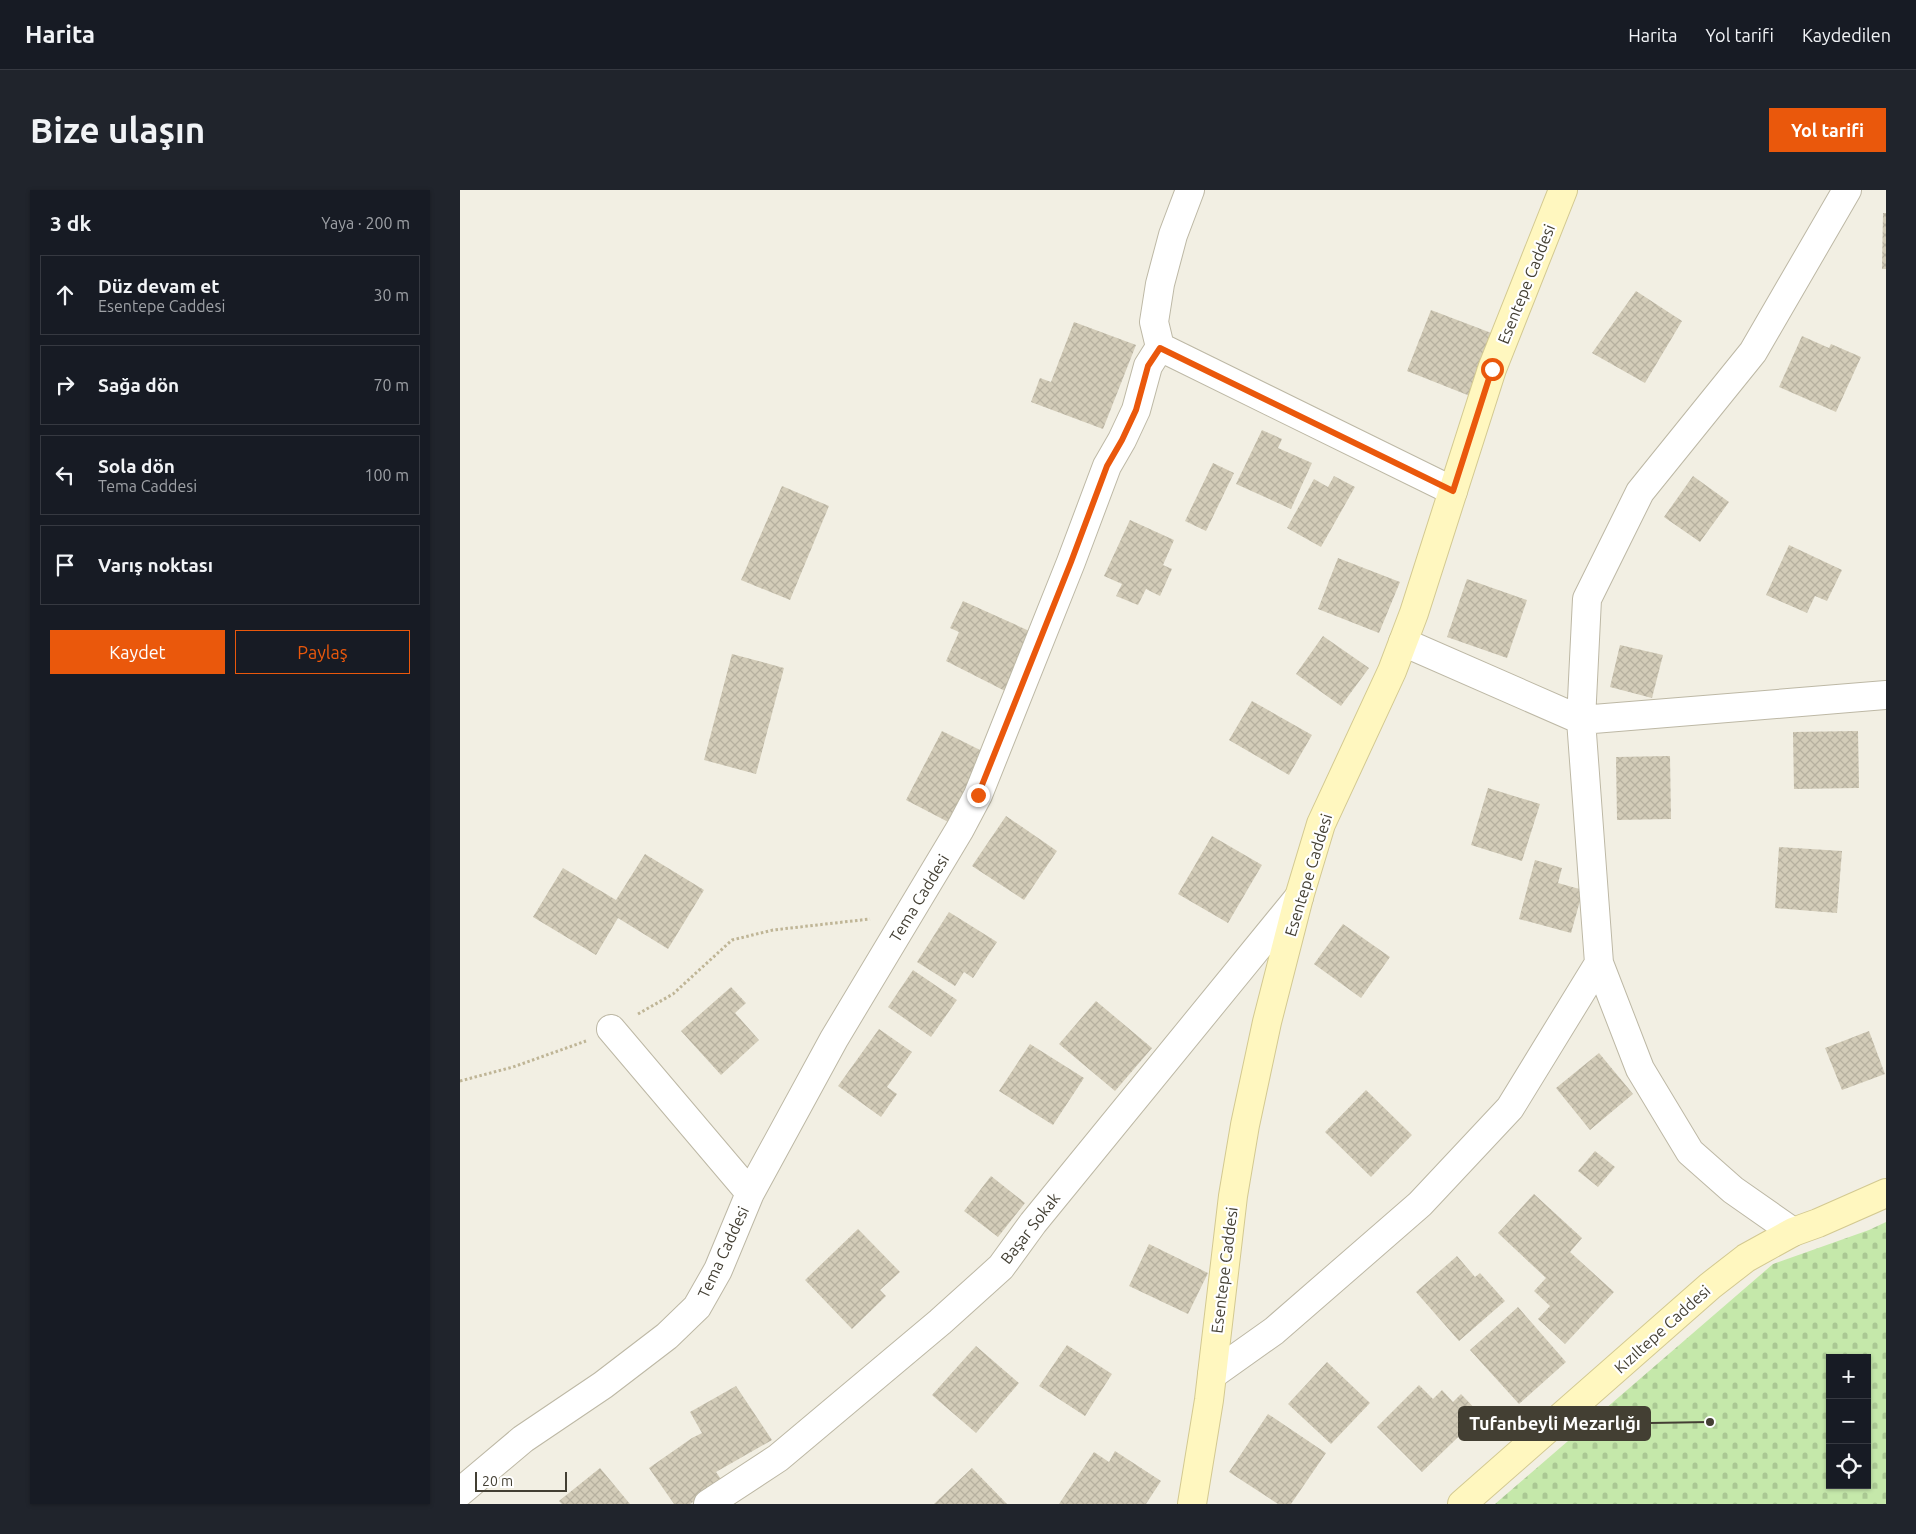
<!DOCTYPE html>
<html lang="tr">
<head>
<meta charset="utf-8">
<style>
  :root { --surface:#171b24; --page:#20242c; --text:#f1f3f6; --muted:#9ea1a6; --line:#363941; --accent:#ea580c }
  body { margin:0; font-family:Ubuntu,sans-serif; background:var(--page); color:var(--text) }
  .controls { position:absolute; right:15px; bottom:15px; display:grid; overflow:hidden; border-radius:0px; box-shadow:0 1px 4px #0004 }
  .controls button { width:45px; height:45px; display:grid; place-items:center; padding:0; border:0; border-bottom:1px solid var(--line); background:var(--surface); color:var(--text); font:25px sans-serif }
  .scale { position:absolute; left:15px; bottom:12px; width:92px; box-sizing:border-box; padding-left:5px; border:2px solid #433f33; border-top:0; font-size:14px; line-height:18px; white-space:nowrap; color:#433f33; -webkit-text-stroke:4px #fff; paint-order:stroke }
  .stop { position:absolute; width:15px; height:15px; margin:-11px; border:4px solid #ea580c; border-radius:50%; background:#fff }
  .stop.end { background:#ea580c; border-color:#fff; box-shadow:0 1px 5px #0008 }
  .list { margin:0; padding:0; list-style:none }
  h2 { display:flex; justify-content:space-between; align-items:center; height:65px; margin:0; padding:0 20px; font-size:21px }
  h2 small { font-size:16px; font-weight:400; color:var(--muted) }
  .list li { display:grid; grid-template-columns:32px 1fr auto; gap:15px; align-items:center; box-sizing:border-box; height:80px; margin:0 10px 10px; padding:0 10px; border:1px solid var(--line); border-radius:0px }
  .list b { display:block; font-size:19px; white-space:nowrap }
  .list p { margin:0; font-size:16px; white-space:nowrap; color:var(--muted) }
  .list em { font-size:16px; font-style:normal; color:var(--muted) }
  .actions { display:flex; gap:10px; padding:15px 20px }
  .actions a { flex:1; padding:11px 0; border:1px solid var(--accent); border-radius:0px; text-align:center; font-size:18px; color:var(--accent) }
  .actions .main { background:var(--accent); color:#fff }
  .icon { flex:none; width:28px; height:28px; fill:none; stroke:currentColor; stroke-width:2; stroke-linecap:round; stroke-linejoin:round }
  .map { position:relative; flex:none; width:1426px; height:1314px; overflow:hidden; border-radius:0px }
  header { display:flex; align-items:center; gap:30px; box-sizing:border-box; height:70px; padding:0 25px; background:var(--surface); border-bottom:1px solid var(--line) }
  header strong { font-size:24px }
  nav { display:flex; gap:28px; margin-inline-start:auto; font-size:18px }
  .intro { display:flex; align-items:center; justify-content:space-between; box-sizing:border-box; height:120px; padding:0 30px }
  h1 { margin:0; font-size:35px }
  .button { padding:12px 22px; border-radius:0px; background:var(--accent); color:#fff; font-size:18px; font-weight:700 }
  main { display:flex; gap:30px; padding:0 30px }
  aside { flex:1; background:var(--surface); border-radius:0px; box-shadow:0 1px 4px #0004 }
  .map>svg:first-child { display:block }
</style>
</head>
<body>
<header>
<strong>Harita</strong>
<nav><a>Harita</a><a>Yol tarifi</a><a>Kaydedilen</a></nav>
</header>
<div class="intro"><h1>Bize ulaşın</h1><a class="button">Yol tarifi</a></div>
<main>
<aside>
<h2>3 dk<small>Yaya · 200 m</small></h2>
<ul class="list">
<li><svg class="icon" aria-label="ahead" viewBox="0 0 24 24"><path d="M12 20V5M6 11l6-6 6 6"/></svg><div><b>Düz devam et</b><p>Esentepe Caddesi</p></div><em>30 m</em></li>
<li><svg class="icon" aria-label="right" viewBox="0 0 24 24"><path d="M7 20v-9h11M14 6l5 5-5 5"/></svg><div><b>Sağa dön</b></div><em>70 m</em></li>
<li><svg class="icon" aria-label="left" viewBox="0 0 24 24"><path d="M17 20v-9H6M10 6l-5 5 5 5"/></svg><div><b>Sola dön</b><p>Tema Caddesi</p></div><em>100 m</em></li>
<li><svg class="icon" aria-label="arrive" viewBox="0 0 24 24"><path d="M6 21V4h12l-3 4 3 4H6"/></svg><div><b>Varış noktası</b></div></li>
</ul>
<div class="actions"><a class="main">Kaydet</a><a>Paylaş</a></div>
</aside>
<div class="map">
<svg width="1426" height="1314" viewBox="0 0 1426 1314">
  <defs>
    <pattern id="cemetery-stones" width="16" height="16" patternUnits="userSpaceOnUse" patternTransform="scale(1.25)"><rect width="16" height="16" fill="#c5e8aa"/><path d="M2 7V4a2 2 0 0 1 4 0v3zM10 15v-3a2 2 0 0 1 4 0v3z" fill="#aac893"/></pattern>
    <pattern id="building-cross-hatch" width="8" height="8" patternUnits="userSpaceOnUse" patternTransform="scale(1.25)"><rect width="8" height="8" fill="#d3ccb8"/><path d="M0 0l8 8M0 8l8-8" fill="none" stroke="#b6b09f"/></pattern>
  </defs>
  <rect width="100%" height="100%" fill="#f2efe3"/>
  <path fill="url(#cemetery-stones)" fill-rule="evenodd" d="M 1426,1032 L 1426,1314 L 1035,1314 L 1313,1074 L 1409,1040 ZM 1370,1168 L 1407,1168 L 1407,1295 L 1370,1295 Z"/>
  <path fill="url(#building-cross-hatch)" d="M 1423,23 L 1426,23 L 1426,79 L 1422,79 Z
    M 1176,101 L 1222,131 L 1185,193 L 1132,163 Z
    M 971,120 L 1034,144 L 1010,206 L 947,181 Z
    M 614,132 L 676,155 L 643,239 L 571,212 L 580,188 L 591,192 Z
    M 1342,146 L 1369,158 L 1371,154 L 1401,167 L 1376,222 L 1319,197 Z
    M 802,240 L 822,249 L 818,258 L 852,273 L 831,319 L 776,294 Z
    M 753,273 L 774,283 L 746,341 L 725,331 Z
    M 874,286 L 895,297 L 861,357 L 827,338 L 854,289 L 868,297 Z
    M 1233,286 L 1269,312 L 1240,352 L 1204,327 Z
    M 322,296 L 369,316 L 330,410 L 281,390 Z
    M 670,330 L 714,350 L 703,375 L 712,379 L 700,406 L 686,399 L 678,415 L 656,406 L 662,394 L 644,386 Z
    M 1329,355 L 1382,380 L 1367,411 L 1355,406 L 1347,423 L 1306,405 Z
    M 878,368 L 940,392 L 919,443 L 858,419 Z
    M 1007,389 L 1067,410 L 1047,468 L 987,447 Z
    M 503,411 L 576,444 L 551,504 L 486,471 L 499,442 L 490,438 Z
    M 863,446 L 909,478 L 881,516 L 836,484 Z
    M 1160,455 L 1203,465 L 1192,508 L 1150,497 Z
    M 272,464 L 324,478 L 296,584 L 244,570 Z
    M 792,511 L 852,545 L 829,585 L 769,550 Z
    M 482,541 L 528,564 L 492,634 L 446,610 Z
    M 1398,541 L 1399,598 L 1334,599 L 1333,542 Z
    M 1210,566 L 1211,629 L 1157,630 L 1156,567 Z
    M 1028,598 L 1080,614 L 1062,671 L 1011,655 Z
    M 546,626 L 597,661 L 564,710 L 512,676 Z
    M 752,646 L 802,675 L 768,733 L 718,704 Z
    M 1319,657 L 1382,661 L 1377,723 L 1315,718 Z
    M 185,664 L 244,700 L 208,759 L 158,728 L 136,765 L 73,727 L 103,678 L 156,710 Z
    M 1075,670 L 1102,678 L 1098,693 L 1123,700 L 1111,743 L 1059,729 Z
    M 489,722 L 537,752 L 513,788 L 504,782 L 495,796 L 457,772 Z
    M 883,734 L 930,767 L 901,808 L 854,774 Z
    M 453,780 L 497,810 L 471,847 L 428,817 Z
    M 271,797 L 286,813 L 275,823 L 299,850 L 261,885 L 221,841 Z
    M 636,811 L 692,858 L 655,901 L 599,854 Z
    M 419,839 L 452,862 L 427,897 L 437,904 L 421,927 L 378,896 Z
    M 1409,841 L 1425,884 L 1382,900 L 1365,858 Z
    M 570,854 L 624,888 L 593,935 L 539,901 Z
    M 1139,863 L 1173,904 L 1130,940 L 1096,898 Z
    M 906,900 L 952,945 L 911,987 L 865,942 Z
    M 1135,961 L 1155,977 L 1138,997 L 1118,981 Z
    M 531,986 L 565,1013 L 538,1047 L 504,1021 Z
    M 1074,1004 L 1122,1048 L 1110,1062 L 1154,1102 L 1105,1154 L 1078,1129 L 1090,1116 L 1074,1101 L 1086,1088 L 1038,1043 Z
    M 398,1039 L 440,1082 L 420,1100 L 426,1106 L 392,1139 L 345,1090 Z
    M 689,1054 L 748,1083 L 728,1124 L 669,1096 Z
    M 997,1066 L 1015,1087 L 1020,1083 L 1045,1111 L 999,1151 L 956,1102 Z
    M 1058,1117 L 1106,1172 L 1059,1214 L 1010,1160 Z
    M 607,1155 L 652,1184 L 625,1226 L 579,1196 Z
    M 516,1156 L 559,1193 L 516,1243 L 472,1205 Z
    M 867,1172 L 910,1213 L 871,1254 L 828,1214 Z
    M 959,1195 L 973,1209 L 982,1200 L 993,1212 L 1001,1204 L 1021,1225 L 962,1282 L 917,1237 Z
    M 276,1196 L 312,1250 L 256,1282 L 263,1292 L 230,1314 L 214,1314 L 189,1278 L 232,1248 L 242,1243 L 230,1222 Z
    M 808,1224 L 866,1263 L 831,1314 L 818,1314 L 769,1282 Z
    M 655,1261 L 701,1291 L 686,1314 L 599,1314 L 634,1262 L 649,1272 Z
    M 140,1278 L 170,1314 L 102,1314 L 99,1311 Z
    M 512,1278 L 547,1314 L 474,1314 Z"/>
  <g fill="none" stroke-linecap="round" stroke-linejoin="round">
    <defs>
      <path id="street" d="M 700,157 L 993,301
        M 943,452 L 1121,530 L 1426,505
        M 151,839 L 290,1003
        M 1333,1042 L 1273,1000 L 1230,962 L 1180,879 L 1139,773 L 1121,530 L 1127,409 L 1180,302 L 1293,162 L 1387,0
        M 752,1185 L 814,1141 L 960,1014 L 1050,918 L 1139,773
        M 0,1302 L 63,1249 L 143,1195 L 207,1146 L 237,1117 L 258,1080 L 290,1003 L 374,849 L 500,639 L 518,605 L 611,372 L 647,276 L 662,250 L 676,220 L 688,176 L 700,157 L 694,132 L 700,94 L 713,45 L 730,0
        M 248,1314 L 318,1268 L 480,1132 L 541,1077 L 573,1033 L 839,707"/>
      <path id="secondary" d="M 732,1314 L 749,1210 L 773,1006 L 785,935 L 807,832 L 839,707 L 861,634 L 932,481 L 954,423 L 1032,179 L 1103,0
        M 1002,1314 L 1250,1096 L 1286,1068 L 1333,1042 L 1358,1033 L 1426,1003"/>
    </defs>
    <use href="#street" stroke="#bdb8a5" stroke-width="30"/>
    <use href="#secondary" stroke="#d3c991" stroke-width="30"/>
    <path stroke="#bfb596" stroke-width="3" stroke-dasharray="2.5 2.5" stroke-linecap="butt" d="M 178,824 L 213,804 L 272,750 L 313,740 L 410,729
      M 0,891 L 53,877 L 126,851"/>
    <use href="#street" stroke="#fff" stroke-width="28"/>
    <use href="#secondary" stroke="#fff7bf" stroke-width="28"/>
  </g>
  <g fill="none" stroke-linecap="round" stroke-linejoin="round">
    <path stroke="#ea580c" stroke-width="6" d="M 518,605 L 611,372 L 647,276 L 662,250 L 676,220 L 688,176 L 700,158 L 993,301 L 1032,179"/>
  </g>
  <g text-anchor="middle" stroke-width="4.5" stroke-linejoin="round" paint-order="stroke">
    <g font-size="16" fill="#433f33" stroke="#fff">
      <text transform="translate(1066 94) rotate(-68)" y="6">Esentepe Caddesi</text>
      <text transform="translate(848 685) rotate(-73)" y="6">Esentepe Caddesi</text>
      <text transform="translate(459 708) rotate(-59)" y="6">Tema Caddesi</text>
      <text transform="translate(570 1038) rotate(-52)" y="6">Başar Sokak</text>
      <text transform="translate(263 1062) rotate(-65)" y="6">Tema Caddesi</text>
      <text transform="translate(764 1080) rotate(-83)" y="6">Esentepe Caddesi</text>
      <text transform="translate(1202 1139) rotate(-42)" y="6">Kızıltepe Caddesi</text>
    </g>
  </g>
  <path fill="none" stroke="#433f33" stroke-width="2" d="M1250 1232L1190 1233"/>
  <circle fill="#433f33" stroke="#fff" stroke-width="2" cx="1250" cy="1232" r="5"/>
  <rect fill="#433f33" stroke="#433f33" stroke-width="2" x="999" y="1217" width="191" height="33" rx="5"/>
  <g font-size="18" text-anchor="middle" font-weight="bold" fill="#fff">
    <text x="1095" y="1240">Tufanbeyli Mezarlığı</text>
  </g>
</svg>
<div class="controls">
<button>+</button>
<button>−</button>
<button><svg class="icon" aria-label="locate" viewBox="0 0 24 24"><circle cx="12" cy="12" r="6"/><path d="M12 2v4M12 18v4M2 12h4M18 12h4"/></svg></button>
</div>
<div class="scale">20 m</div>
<div class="stop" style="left:1032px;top:179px"></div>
<div class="stop end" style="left:518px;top:605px"></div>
</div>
</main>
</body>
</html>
